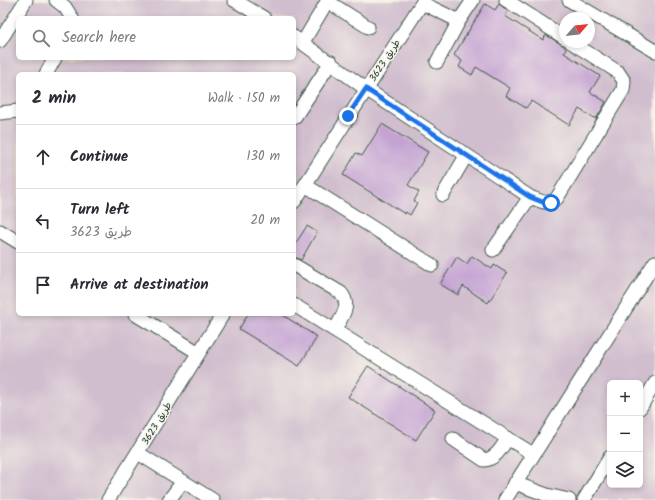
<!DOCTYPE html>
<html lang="en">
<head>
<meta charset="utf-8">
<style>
  :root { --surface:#fff; --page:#f7f7f7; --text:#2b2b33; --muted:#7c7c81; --line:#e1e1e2 }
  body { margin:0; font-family:Kalam,"Playpen Sans Arabic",sans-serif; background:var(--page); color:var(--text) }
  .controls { position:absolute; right:12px; bottom:12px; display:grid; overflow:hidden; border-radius:6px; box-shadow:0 2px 6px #0003 }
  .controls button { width:36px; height:36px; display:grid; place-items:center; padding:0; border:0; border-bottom:1px solid var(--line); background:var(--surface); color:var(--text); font:20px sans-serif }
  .compass { position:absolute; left:559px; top:12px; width:36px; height:36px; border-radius:50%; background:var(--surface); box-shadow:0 2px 6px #0003; rotate:62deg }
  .stop { position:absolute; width:12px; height:12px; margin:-9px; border:3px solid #1a73e8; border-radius:50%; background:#fff }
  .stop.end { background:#1a73e8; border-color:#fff; box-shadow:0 1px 4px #0008 }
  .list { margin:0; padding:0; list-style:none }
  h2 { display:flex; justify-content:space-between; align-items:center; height:52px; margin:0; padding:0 16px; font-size:17px }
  h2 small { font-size:13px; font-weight:400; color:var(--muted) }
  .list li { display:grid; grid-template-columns:26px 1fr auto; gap:12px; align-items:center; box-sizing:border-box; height:64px; padding:0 16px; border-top:1px solid var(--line) }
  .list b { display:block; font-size:15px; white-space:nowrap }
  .list p { margin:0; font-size:13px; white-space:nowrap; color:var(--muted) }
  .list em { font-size:13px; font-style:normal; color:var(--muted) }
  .icon { flex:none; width:22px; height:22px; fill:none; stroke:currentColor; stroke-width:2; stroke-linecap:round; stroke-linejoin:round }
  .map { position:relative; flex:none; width:655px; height:500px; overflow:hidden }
  .search { position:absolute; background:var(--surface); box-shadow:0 2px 6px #0003; left:16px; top:16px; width:280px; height:44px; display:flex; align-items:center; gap:10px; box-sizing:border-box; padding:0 14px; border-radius:6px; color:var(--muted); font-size:15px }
  .panel { position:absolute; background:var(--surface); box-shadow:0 2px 6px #0003; left:16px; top:72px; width:280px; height:244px; border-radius:6px }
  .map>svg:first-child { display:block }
</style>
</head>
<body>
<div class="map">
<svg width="655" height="500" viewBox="0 0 655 500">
  <rect width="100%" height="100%" fill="#f7f3e8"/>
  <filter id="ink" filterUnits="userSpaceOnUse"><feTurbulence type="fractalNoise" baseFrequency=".025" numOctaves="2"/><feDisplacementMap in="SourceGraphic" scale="8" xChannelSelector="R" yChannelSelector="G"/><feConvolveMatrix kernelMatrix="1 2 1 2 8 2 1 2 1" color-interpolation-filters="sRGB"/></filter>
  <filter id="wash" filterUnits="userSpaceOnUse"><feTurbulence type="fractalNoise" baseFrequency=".012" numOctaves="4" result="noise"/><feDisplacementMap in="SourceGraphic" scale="16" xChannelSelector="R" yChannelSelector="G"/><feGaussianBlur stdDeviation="0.9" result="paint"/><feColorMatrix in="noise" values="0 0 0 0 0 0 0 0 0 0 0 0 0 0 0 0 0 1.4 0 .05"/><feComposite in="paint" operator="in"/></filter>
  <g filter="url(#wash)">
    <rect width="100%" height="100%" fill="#f1e3c7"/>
    <path fill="#d0bdce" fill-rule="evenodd" d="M 0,0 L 655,0 L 655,500 L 0,500 ZM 18,18 L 294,18 L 294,58 L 18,58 ZM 565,18 L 589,18 L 589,42 L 565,42 ZM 18,74 L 294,74 L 294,314 L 18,314 ZM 610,383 L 640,383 L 640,485 L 610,485 Z"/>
    <g id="blocks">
      <path fill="#c4a3d3" d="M 485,4 L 495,10 L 499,4 L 508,11 L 505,16 L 543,40 L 546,35 L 564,46 L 566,49 L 564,53 L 600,76 L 590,92 L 606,102 L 596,119 L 579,109 L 569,125 L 531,101 L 526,108 L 506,96 L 510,88 L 476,67 L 472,75 L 459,67 L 462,61 L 454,55 Z
        M 382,124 L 428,152 L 408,185 L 419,192 L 414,201 L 417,203 L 410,215 L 406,212 L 405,214 L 343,175 L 356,153 L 362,156 Z
        M 307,226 L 317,232 L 301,260 L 294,257 L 294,246 Z
        M 472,256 L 492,269 L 494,265 L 507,273 L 488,303 L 463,286 L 458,295 L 440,284 L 457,257 L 467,264 Z
        M 248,314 L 281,314 L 317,337 L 299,366 L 239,329 Z
        M 368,366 L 435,410 L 416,440 L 348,397 Z"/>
    </g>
  </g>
  <g filter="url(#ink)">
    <use href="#blocks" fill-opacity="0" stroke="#3e564a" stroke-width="1"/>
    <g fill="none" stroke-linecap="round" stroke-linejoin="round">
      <defs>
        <path id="minor" d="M 56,0 L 65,7 L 72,18
          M 234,0 L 264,18
          M 506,0 L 565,38
          M 569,0 L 655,51
          M 327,1 L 368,27
          M 422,3 L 459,21
          M 294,37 L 366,89 L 530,197 L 493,250
          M 0,41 L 26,0
          M 303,42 L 328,0
          M 437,62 L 459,21 L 473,0
          M 46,74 L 55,58
          M 0,113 L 18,111
          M 294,118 L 331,62
          M 305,185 L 432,265
          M 443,195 L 466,156
          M 530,197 C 541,201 547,206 557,198 L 623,90 L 624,81 L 618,72 L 571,42
          M 294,202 L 424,0
          M 0,231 L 18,242
          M 294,265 L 341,293 C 352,306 341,317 335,330
          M 294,305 L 533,454
          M 135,314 L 199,353
          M 640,408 L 655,383
          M 453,439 L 484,460 C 496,459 502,447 508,438
          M 138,453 L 213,500
          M 515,483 L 547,495 L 569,500
          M 108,500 L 223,314
          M 169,500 L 183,481
          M 505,500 L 655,262
          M 584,500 L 610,457"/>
      </defs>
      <use href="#minor" stroke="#3e564a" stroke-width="15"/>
      <use href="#minor" stroke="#fff" stroke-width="13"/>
    </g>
  </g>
  <g fill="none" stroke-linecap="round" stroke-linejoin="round" filter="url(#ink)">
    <path stroke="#1a73e8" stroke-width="5" d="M 348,116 L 366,89 L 530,197 L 545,203 L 551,203"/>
  </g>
  <g text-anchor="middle" stroke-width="3" stroke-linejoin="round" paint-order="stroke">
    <g font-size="10" fill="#1f3d34" stroke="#f7f3e8">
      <text transform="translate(384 60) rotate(-57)" y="4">طريق 3623</text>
      <text transform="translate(156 423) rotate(-59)" y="4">طريق 3623</text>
    </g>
  </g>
</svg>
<div class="controls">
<button>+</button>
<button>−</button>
<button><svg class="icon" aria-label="layers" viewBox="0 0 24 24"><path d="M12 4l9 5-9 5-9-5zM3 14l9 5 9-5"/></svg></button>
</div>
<svg class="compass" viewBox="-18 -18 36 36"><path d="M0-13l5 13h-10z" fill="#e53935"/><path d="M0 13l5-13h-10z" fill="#7c7c81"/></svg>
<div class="stop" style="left:551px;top:203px"></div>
<div class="stop end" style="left:348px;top:116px"></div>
<div class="search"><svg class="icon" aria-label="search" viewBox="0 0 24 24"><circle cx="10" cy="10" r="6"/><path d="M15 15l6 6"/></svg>Search here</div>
<section class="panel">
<h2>2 min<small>Walk · 150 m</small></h2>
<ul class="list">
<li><svg class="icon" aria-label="ahead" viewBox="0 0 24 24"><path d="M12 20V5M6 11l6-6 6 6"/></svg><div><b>Continue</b></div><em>130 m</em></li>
<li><svg class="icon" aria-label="left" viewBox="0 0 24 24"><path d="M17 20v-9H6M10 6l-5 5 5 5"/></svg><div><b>Turn left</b><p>طريق 3623</p></div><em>20 m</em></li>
<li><svg class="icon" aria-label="arrive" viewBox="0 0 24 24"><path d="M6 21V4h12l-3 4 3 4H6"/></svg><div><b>Arrive at destination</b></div></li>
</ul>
</section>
</div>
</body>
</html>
